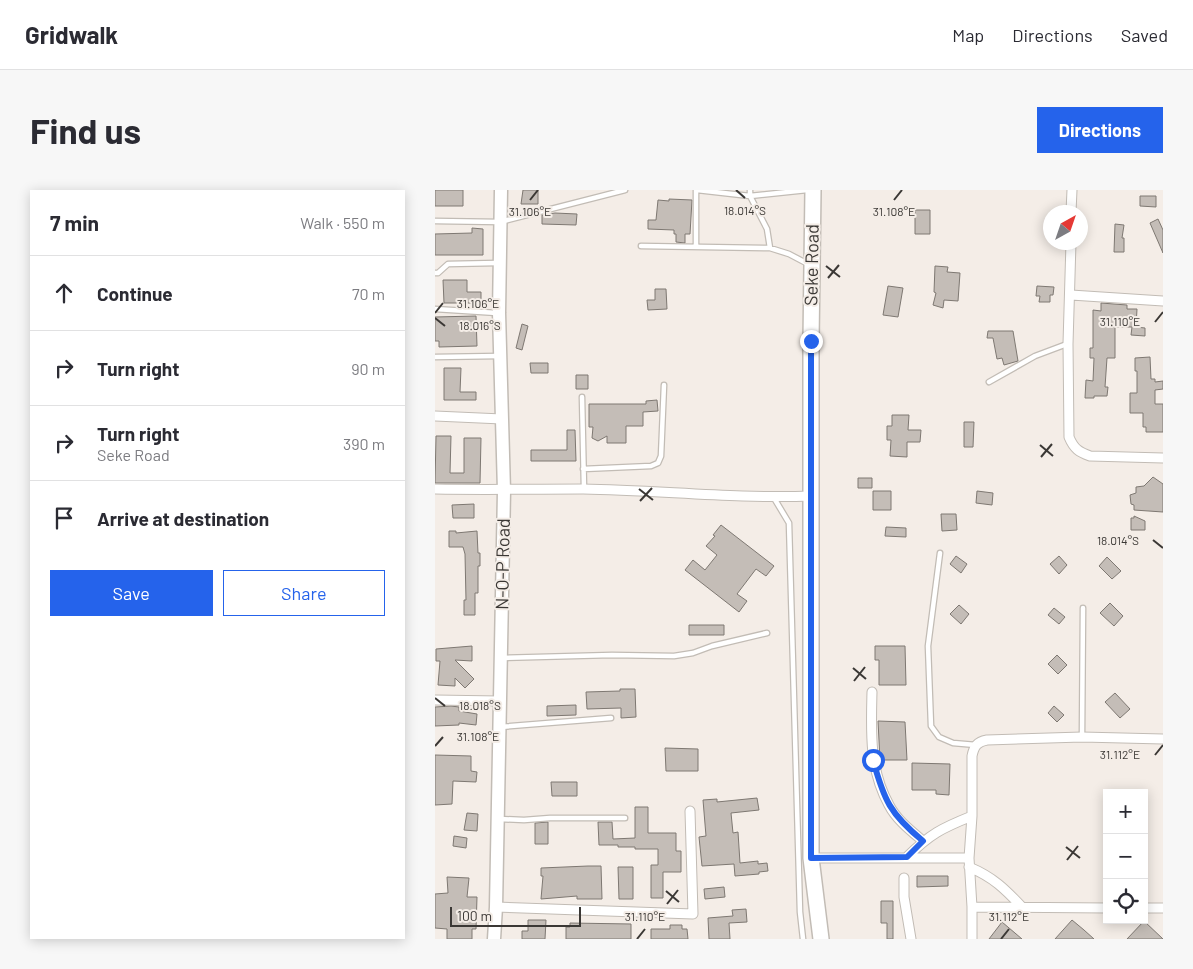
<!DOCTYPE html>
<html lang="en">
<head>
<meta charset="utf-8">
<style>
  :root { --surface:#fff; --page:#f7f7f7; --text:#2b2b33; --muted:#7c7c81; --line:#e1e1e2; --accent:#2563eb }
  body { margin:0; font-family:Barlow,sans-serif; background:var(--page); color:var(--text) }
  .controls { position:absolute; right:15px; bottom:15px; display:grid; overflow:hidden; border-radius:0px; box-shadow:0 2px 12px #0003 }
  .controls button { width:45px; height:45px; display:grid; place-items:center; padding:0; border:0; border-bottom:1px solid var(--line); background:var(--surface); color:var(--text); font:25px sans-serif }
  .compass { position:absolute; left:608px; top:15px; width:45px; height:45px; border-radius:50%; background:var(--surface); box-shadow:0 2px 12px #0003; rotate:40deg }
  .scale { position:absolute; left:15px; bottom:12px; width:131px; box-sizing:border-box; padding-left:5px; border:2px solid #3b3835; border-top:0; font-size:14px; line-height:18px; white-space:nowrap; color:#3b3835; -webkit-text-stroke:4px #f4ede7; paint-order:stroke }
  .stop { position:absolute; width:15px; height:15px; margin:-11px; border:4px solid #2563eb; border-radius:50%; background:#fff }
  .stop.end { background:#2563eb; border-color:#fff; box-shadow:0 1px 5px #0008 }
  .list { margin:0; padding:0; list-style:none }
  h2 { display:flex; justify-content:space-between; align-items:center; height:65px; margin:0; padding:0 20px; font-size:21px }
  h2 small { font-size:16px; font-weight:400; color:var(--muted) }
  .list li { display:grid; grid-template-columns:32px 1fr auto; gap:15px; align-items:center; box-sizing:border-box; height:75px; padding:0 20px; border-top:1px solid var(--line) }
  .list b { display:block; font-size:19px; white-space:nowrap }
  .list p { margin:0; font-size:16px; white-space:nowrap; color:var(--muted) }
  .list em { font-size:16px; font-style:normal; color:var(--muted) }
  .actions { display:flex; gap:10px; padding:15px 20px }
  .actions a { flex:1; padding:11px 0; border:1px solid var(--accent); border-radius:0px; text-align:center; font-size:18px; color:var(--accent) }
  .actions .main { background:var(--accent); color:#fff }
  .icon { flex:none; width:28px; height:28px; fill:none; stroke:currentColor; stroke-width:2; stroke-linecap:round; stroke-linejoin:round }
  .map { position:relative; flex:none; width:728px; height:749px; overflow:hidden; border-radius:0px }
  header { display:flex; align-items:center; gap:30px; box-sizing:border-box; height:70px; padding:0 25px; background:var(--surface); border-bottom:1px solid var(--line) }
  header strong { font-size:24px }
  nav { display:flex; gap:28px; margin-inline-start:auto; font-size:18px }
  .intro { display:flex; align-items:center; justify-content:space-between; box-sizing:border-box; height:120px; padding:0 30px }
  h1 { margin:0; font-size:35px }
  .button { padding:12px 22px; border-radius:0px; background:var(--accent); color:#fff; font-size:18px; font-weight:700 }
  main { display:flex; gap:30px; padding:0 30px }
  aside { flex:1; background:var(--surface); border-radius:0px; box-shadow:0 2px 12px #0003 }
  .map>svg:first-child { display:block }
</style>
</head>
<body>
<header>
<strong>Gridwalk</strong>
<nav><a>Map</a><a>Directions</a><a>Saved</a></nav>
</header>
<div class="intro"><h1>Find us</h1><a class="button">Directions</a></div>
<main>
<aside>
<h2>7 min<small>Walk · 550 m</small></h2>
<ul class="list">
<li><svg class="icon" aria-label="ahead" viewBox="0 0 24 24"><path d="M12 20V5M6 11l6-6 6 6"/></svg><div><b>Continue</b></div><em>70 m</em></li>
<li><svg class="icon" aria-label="right" viewBox="0 0 24 24"><path d="M7 20v-9h11M14 6l5 5-5 5"/></svg><div><b>Turn right</b></div><em>90 m</em></li>
<li><svg class="icon" aria-label="right" viewBox="0 0 24 24"><path d="M7 20v-9h11M14 6l5 5-5 5"/></svg><div><b>Turn right</b><p>Seke Road</p></div><em>390 m</em></li>
<li><svg class="icon" aria-label="arrive" viewBox="0 0 24 24"><path d="M6 21V4h12l-3 4 3 4H6"/></svg><div><b>Arrive at destination</b></div></li>
</ul>
<div class="actions"><a class="main">Save</a><a>Share</a></div>
</aside>
<div class="map">
<svg width="728" height="749" viewBox="0 0 728 749">
  <rect width="100%" height="100%" fill="#f4ede7"/>
  <path fill="#c4bdb7" stroke="#7e7872" d="M 0,0 L 28,0 L 28,16 L 0,16 Z
    M 88,0 L 103,0 L 103,14 L 86,14 Z
    M 705,6 L 721,6 L 721,17 L 705,16 Z
    M 234,9 L 257,10 L 255,44 L 250,44 L 250,53 L 241,52 L 241,44 L 239,44 L 239,40 L 213,39 L 213,30 L 221,30 L 223,10 L 234,11 Z
    M 480,20 L 495,20 L 495,44 L 480,44 Z
    M 120,23 L 142,24 L 141,35 L 107,34 L 107,25 Z
    M 723,29 L 728,40 L 728,63 L 715,33 Z
    M 680,34 L 689,35 L 687,48 L 689,48 L 689,62 L 679,62 Z
    M 37,38 L 48,39 L 48,65 L 0,65 L 0,44 L 37,43 Z
    M 500,76 L 513,77 L 512,82 L 525,83 L 523,111 L 509,110 L 508,118 L 498,115 L 501,103 L 499,102 Z
    M 8,90 L 32,90 L 32,102 L 46,102 L 46,113 L 9,113 Z
    M 453,96 L 468,98 L 463,127 L 448,125 Z
    M 602,96 L 619,97 L 618,105 L 615,105 L 615,112 L 604,112 L 605,106 L 601,106 Z
    M 220,99 L 231,99 L 232,119 L 213,120 L 212,110 L 220,110 Z
    M 666,113 L 692,115 L 692,119 L 702,119 L 701,137 L 710,138 L 710,146 L 696,145 L 697,137 L 680,137 L 680,168 L 672,168 L 670,197 L 673,197 L 672,206 L 659,206 L 659,208 L 650,208 L 651,190 L 658,191 L 659,168 L 655,168 L 655,158 L 658,158 L 658,120 L 666,121 Z
    M 41,126 L 42,156 L 4,157 L 4,151 L 0,151 L 0,127 Z
    M 87,134 L 93,136 L 87,160 L 81,158 Z
    M 553,141 L 578,141 L 583,171 L 569,175 L 567,168 L 562,169 L 558,148 L 552,148 Z
    M 715,167 L 716,189 L 720,189 L 720,192 L 728,191 L 728,199 L 720,200 L 720,214 L 728,214 L 728,242 L 711,242 L 711,237 L 708,237 L 708,223 L 695,223 L 695,203 L 702,203 L 702,181 L 700,181 L 700,168 Z
    M 95,173 L 113,173 L 113,183 L 96,183 Z
    M 9,178 L 26,178 L 25,202 L 41,202 L 41,210 L 9,210 Z
    M 141,185 L 153,185 L 153,199 L 141,199 Z
    M 222,210 L 223,221 L 208,222 L 208,236 L 191,236 L 191,253 L 172,253 L 172,246 L 163,251 L 157,248 L 158,237 L 154,237 L 154,214 L 211,214 L 211,211 Z
    M 457,225 L 474,225 L 473,240 L 486,240 L 485,252 L 472,252 L 472,267 L 455,266 L 456,250 L 452,250 L 452,236 L 457,236 Z
    M 529,232 L 539,232 L 538,257 L 529,257 Z
    M 132,240 L 140,240 L 141,271 L 96,271 L 96,260 L 132,260 Z
    M 1,246 L 16,246 L 15,283 L 29,283 L 29,248 L 46,248 L 45,293 L 0,293 Z
    M 718,287 L 728,294 L 728,322 L 699,320 L 699,315 L 696,314 L 695,305 L 701,303 L 701,297 L 709,296 Z
    M 423,288 L 437,288 L 437,298 L 423,298 Z
    M 438,301 L 456,301 L 456,320 L 438,320 Z
    M 542,301 L 558,303 L 557,315 L 541,313 Z
    M 39,314 L 39,328 L 18,328 L 17,315 Z
    M 506,324 L 521,324 L 522,340 L 507,341 Z
    M 699,326 L 710,331 L 710,340 L 696,340 L 696,328 L 699,328 Z
    M 286,335 L 339,376 L 331,386 L 321,379 L 302,404 L 312,411 L 304,422 L 250,380 L 258,370 L 270,380 L 282,365 L 271,356 L 280,346 L 278,345 Z
    M 451,337 L 471,338 L 471,347 L 450,346 Z
    M 14,341 L 21,341 L 21,343 L 42,341 L 43,363 L 45,363 L 45,376 L 43,376 L 43,403 L 40,403 L 40,425 L 29,425 L 29,410 L 31,410 L 30,364 L 28,357 L 14,357 Z
    M 521,366 L 532,374 L 526,383 L 515,374 Z
    M 624,366 L 632,375 L 624,384 L 615,374 Z
    M 672,367 L 686,381 L 677,389 L 664,376 Z
    M 675,413 L 688,426 L 679,436 L 665,423 Z
    M 524,415 L 534,424 L 526,434 L 515,424 Z
    M 619,418 L 630,427 L 624,434 L 613,425 Z
    M 254,435 L 289,435 L 289,445 L 254,445 Z
    M 37,456 L 37,471 L 20,470 L 39,489 L 30,498 L 20,488 L 20,496 L 3,495 L 5,471 L 1,471 L 1,459 Z
    M 440,456 L 470,456 L 471,495 L 444,495 L 444,470 L 440,470 Z
    M 622,465 L 632,475 L 623,484 L 613,474 Z
    M 185,499 L 200,499 L 201,527 L 186,528 L 186,518 L 152,519 L 151,502 L 185,501 Z
    M 680,503 L 695,519 L 685,528 L 670,512 Z
    M 141,515 L 141,525 L 112,526 L 112,516 Z
    M 16,516 L 24,517 L 24,521 L 42,524 L 41,535 L 24,533 L 24,535 L 0,536 L 0,517 Z
    M 619,516 L 629,525 L 622,532 L 613,523 Z
    M 443,531 L 470,532 L 472,570 L 445,570 Z
    M 230,558 L 263,559 L 263,581 L 231,581 Z
    M 0,565 L 36,566 L 36,581 L 42,582 L 41,592 L 18,591 L 17,614 L 0,615 Z
    M 477,573 L 515,574 L 514,605 L 501,604 L 501,600 L 477,600 Z
    M 116,592 L 142,592 L 142,606 L 117,606 Z
    M 322,608 L 324,620 L 296,623 L 298,643 L 303,642 L 305,673 L 323,671 L 323,674 L 332,673 L 333,681 L 324,682 L 324,684 L 300,686 L 299,674 L 267,676 L 264,647 L 271,646 L 268,610 L 282,609 L 282,612 Z
    M 200,617 L 213,617 L 213,643 L 241,643 L 241,661 L 246,661 L 246,682 L 228,682 L 228,708 L 216,708 L 216,675 L 223,675 L 223,659 L 200,659 L 200,657 L 183,657 L 183,655 L 164,655 L 163,632 L 177,632 L 178,649 L 200,648 Z
    M 32,623 L 43,624 L 42,641 L 29,640 Z
    M 113,632 L 113,654 L 100,654 L 100,633 Z
    M 19,646 L 32,648 L 31,658 L 18,656 Z
    M 153,676 L 166,676 L 167,709 L 142,709 L 142,706 L 106,709 L 108,686 L 106,686 L 106,678 Z
    M 183,677 L 198,677 L 198,709 L 184,709 Z
    M 482,686 L 513,686 L 513,696 L 482,697 Z
    M 12,687 L 34,688 L 32,707 L 42,707 L 41,739 L 37,739 L 37,749 L 12,749 L 12,739 L 0,738 L 0,704 L 13,703 Z
    M 289,697 L 290,707 L 270,709 L 269,699 Z
    M 446,711 L 458,711 L 458,749 L 452,749 L 452,733 L 446,733 Z
    M 311,719 L 312,732 L 294,733 L 295,749 L 274,749 L 273,728 L 298,726 L 297,720 Z
    M 93,730 L 111,730 L 110,749 L 87,749 L 87,741 L 93,741 Z
    M 637,730 L 649,740 L 659,749 L 620,749 Z
    M 709,731 L 728,749 L 692,749 Z
    M 567,732 L 587,749 L 554,749 Z
    M 135,733 L 196,734 L 196,749 L 131,749 L 131,737 L 135,737 Z
    M 235,735 L 247,735 L 247,739 L 252,739 L 253,749 L 216,749 L 216,739 L 235,739 Z"/>
  <g fill="none" stroke-linecap="round" stroke-linejoin="round">
    <defs>
      <path id="lane" d="M 262,0 L 315,6 L 372,0
        M 315,0 L 315,6 L 332,39 L 335,58
        M 0,31 L 65,32 L 190,0
        M 206,56 L 335,58 L 354,64 L 373,74
        M 261,56 L 261,0
        M 0,83 L 3,83 L 13,74 L 62,73
        M 0,119 L 62,123
        M 0,167 L 64,166
        M 554,192 L 600,166 L 632,154
        M 147,207 L 149,299
        M 148,279 L 216,276 L 223,273 L 226,266 L 229,195
        M 339,308 L 354,333 L 365,722 L 368,749
        M 505,363 L 493,456 L 496,536 L 504,547 L 518,553 L 541,555
        M 67,468 L 177,465 L 239,466 L 258,463 L 277,456 L 332,443
        M 65,537 L 176,528
        M 647,546 L 648,418
        M 64,629 L 89,630 L 115,628 L 190,628"/>
      <path id="street" d="M 636,22 L 637,0
        M 636,52 L 633,154 L 634,247 C 639,259 644,262 655,266 L 728,268
        M 636,105 L 728,111
        M 0,226 L 67,229
        M 0,299 C 49,300 99,299 148,299 C 224,300 300,309 376,306
        M 437,502 C 436,541 434,579 454,615 C 461,629 475,640 488,651
        M 0,510 L 64,511
        M 472,667 C 495,644 507,638 537,626
        M 376,668 L 534,668
        M 534,677 C 558,687 570,699 587,717
        M 469,688 L 469,707 L 476,749
        M 61,717 L 258,724 L 255,621
        M 537,717 L 672,718
        M 709,718 L 728,718
        M 537,749 L 537,717 L 534,668 L 537,626 L 537,566 C 539,556 542,552 552,550 L 647,547 L 728,549"/>
      <path id="secondary" d="M 59,749 L 61,717 L 69,301 L 64,123 L 66,0"/>
      <path id="primary" d="M 378,0 L 376,151 L 376,668 L 386,749"/>
    </defs>
    <use href="#lane" stroke="#c2bcb5" stroke-width="7"/>
    <use href="#street" stroke="#c2bcb5" stroke-width="11"/>
    <use href="#secondary" stroke="#c2bcb5" stroke-width="15"/>
    <use href="#primary" stroke="#c2bcb5" stroke-width="18"/>
    <use href="#lane" stroke="#fff" stroke-width="4.5"/>
    <use href="#street" stroke="#fff" stroke-width="9"/>
    <use href="#secondary" stroke="#fff" stroke-width="12"/>
    <use href="#primary" stroke="#fff" stroke-width="15"/>
  </g>
  <g fill="none" stroke-linecap="round" stroke-linejoin="round">
    <path stroke="#2563eb" stroke-width="6" d="M 376,151 L 376,668 L 472,667 L 488,651 C 455,624 449,610 438,570"/>
  </g>
  <path fill="none" stroke="#3b3835" stroke-width="2" d="M 301,0 L 310,8M 95,10 L 103,0M 459,10 L 467,0M 391,76 L 405,87M 393,88 L 404,75M 0,123 L 8,113M 0,128 L 10,136M 720,132 L 728,122M 605,255 L 618,266M 606,267 L 617,254M 204,299 L 218,310M 205,311 L 217,298M 718,350 L 728,358M 418,478 L 431,489M 419,491 L 430,477M 0,508 L 10,516M 0,556 L 8,547M 720,565 L 728,555M 631,657 L 645,668M 632,670 L 643,656M 231,701 L 244,712M 232,714 L 243,700M 202,749 L 210,739M 566,749 L 574,739"/>
  <g text-anchor="middle" stroke-width="4" stroke-linejoin="round" paint-order="stroke">
    <g font-size="18" fill="#3b3835" stroke="#f4ede7">
      <text transform="translate(377 75) rotate(-89)" y="6">Seke Road</text>
      <text transform="translate(68 374) rotate(-89)" y="6">N-O-P Road</text>
    </g>
  </g>
  <g font-size="12" text-anchor="middle" fill="#3b3835" stroke="#f4ede7" stroke-width="4" stroke-linejoin="round" paint-order="stroke">
    <text x="310" y="25">18.014°S</text>
    <text x="95" y="26">31.106°E</text>
    <text x="459" y="26">31.108°E</text>
    <text x="43" y="118">31.106°E</text>
    <text x="685" y="136">31.110°E</text>
    <text x="45" y="140">18.016°S</text>
    <text x="683" y="355">18.014°S</text>
    <text x="45" y="520">18.018°S</text>
    <text x="43" y="551">31.108°E</text>
    <text x="685" y="569">31.112°E</text>
    <text x="210" y="731">31.110°E</text>
    <text x="574" y="731">31.112°E</text>
  </g>
</svg>
<div class="controls">
<button>+</button>
<button>−</button>
<button><svg class="icon" aria-label="locate" viewBox="0 0 24 24"><circle cx="12" cy="12" r="6"/><path d="M12 2v4M12 18v4M2 12h4M18 12h4"/></svg></button>
</div>
<svg class="compass" viewBox="-18 -18 36 36"><path d="M0-13l5 13h-10z" fill="#e53935"/><path d="M0 13l5-13h-10z" fill="#7c7c81"/></svg>
<div class="scale">100 m</div>
<div class="stop" style="left:438px;top:570px"></div>
<div class="stop end" style="left:376px;top:151px"></div>
</div>
</main>
</body>
</html>
